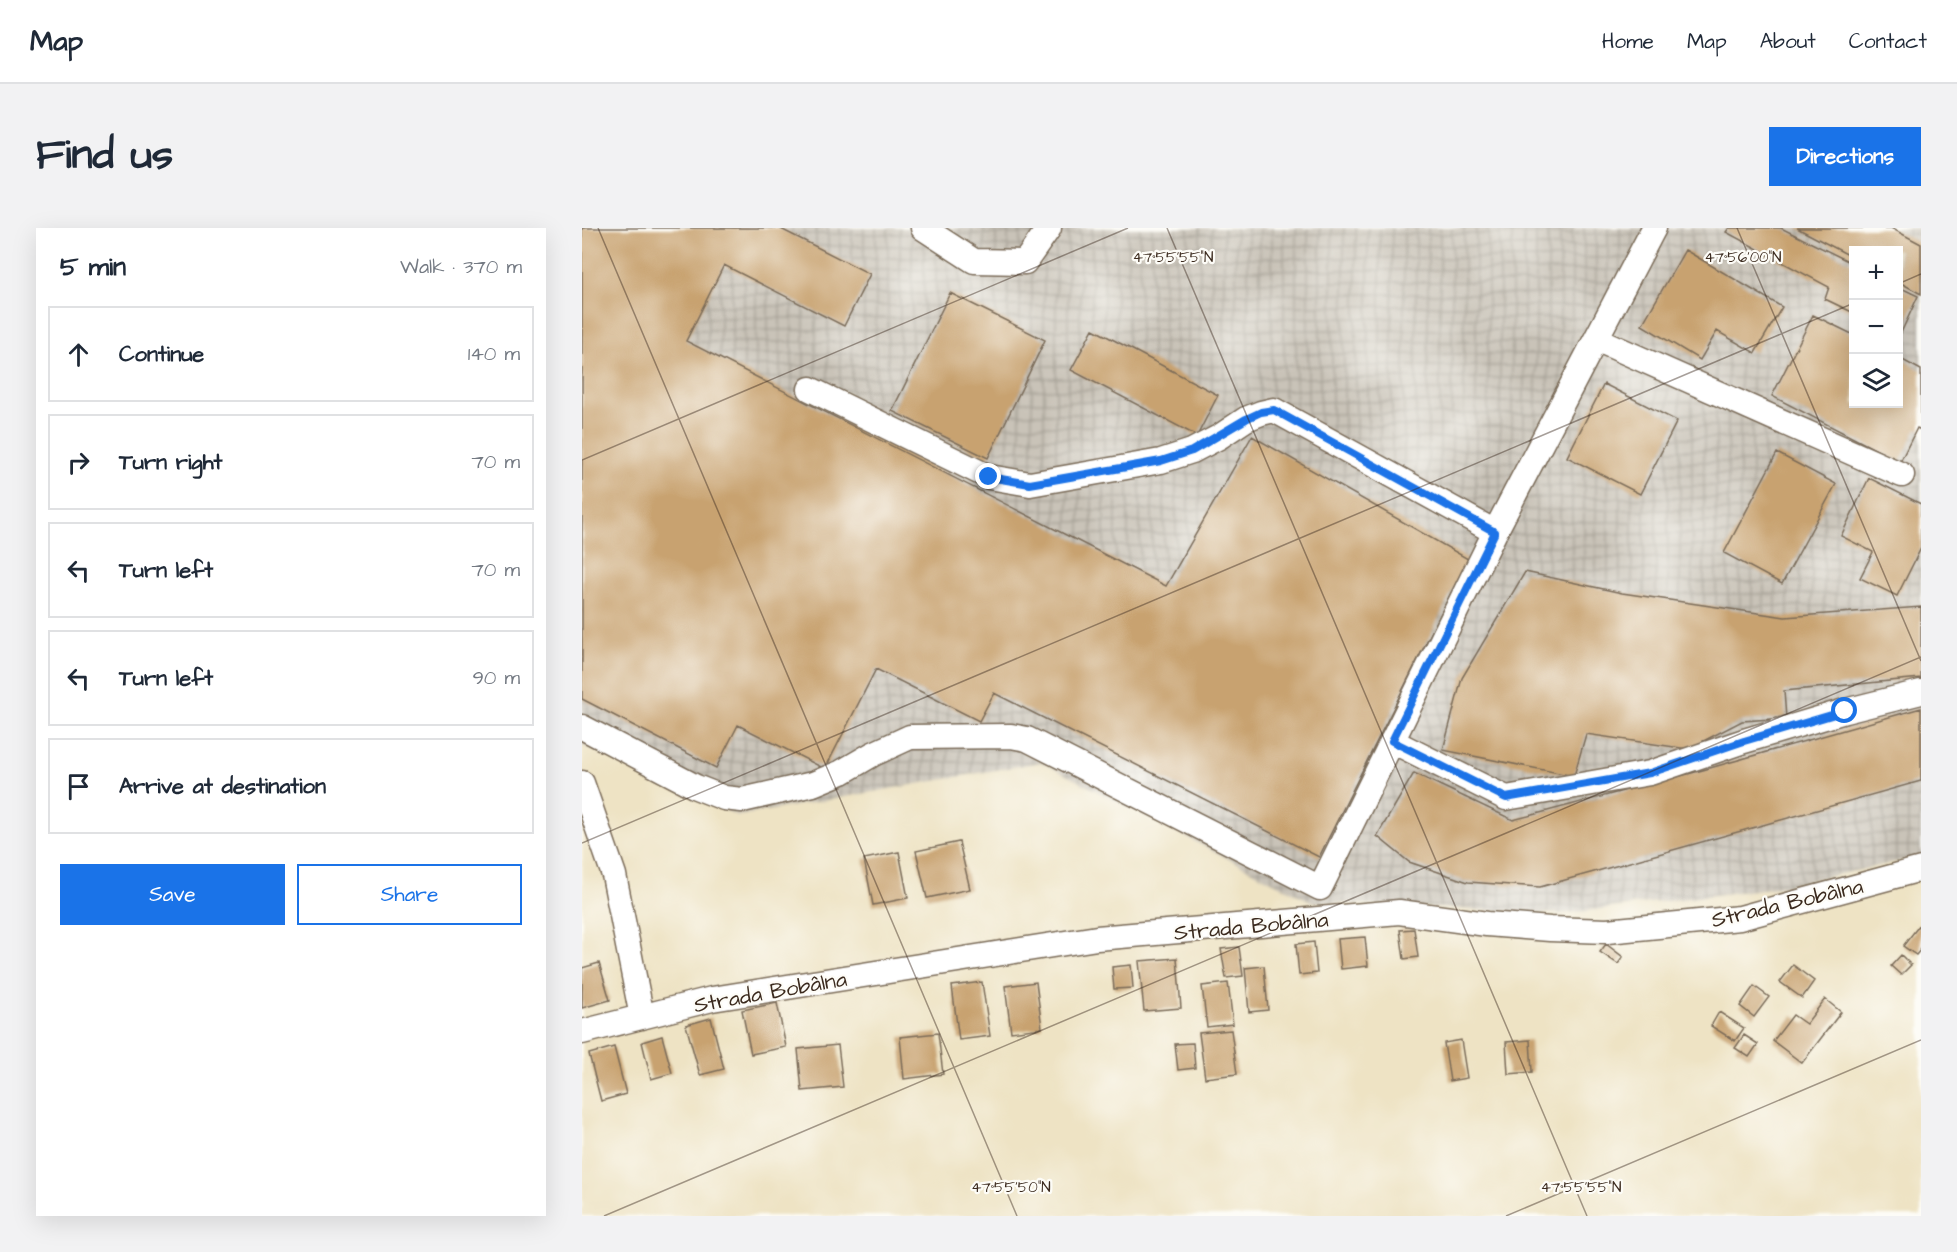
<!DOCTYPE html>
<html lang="en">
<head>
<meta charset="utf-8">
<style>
  :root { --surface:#fff; --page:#f2f2f3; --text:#1f2937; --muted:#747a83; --line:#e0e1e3; --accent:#1a73e8 }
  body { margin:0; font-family:"Architects Daughter",sans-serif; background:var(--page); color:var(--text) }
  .controls { position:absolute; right:18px; top:18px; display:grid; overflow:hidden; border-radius:0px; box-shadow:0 6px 24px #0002 }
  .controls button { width:54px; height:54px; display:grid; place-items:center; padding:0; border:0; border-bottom:2px solid var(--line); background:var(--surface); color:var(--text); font:30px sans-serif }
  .stop { position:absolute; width:18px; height:18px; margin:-14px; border:4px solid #1a73e8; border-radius:50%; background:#fff }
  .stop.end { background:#1a73e8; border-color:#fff; box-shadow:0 2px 6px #0008 }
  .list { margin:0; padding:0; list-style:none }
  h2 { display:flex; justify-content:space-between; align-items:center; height:78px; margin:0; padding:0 24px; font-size:26px }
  h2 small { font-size:20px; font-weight:400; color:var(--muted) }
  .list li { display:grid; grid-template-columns:39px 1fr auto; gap:18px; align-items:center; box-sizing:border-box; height:96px; margin:0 12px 12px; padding:0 12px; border:2px solid var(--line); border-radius:0px }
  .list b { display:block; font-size:22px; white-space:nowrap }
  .list em { font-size:20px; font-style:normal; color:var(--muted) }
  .actions { display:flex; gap:12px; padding:18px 24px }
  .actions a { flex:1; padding:14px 0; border:2px solid var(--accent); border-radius:0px; text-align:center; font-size:21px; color:var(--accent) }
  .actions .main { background:var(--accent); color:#fff }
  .icon { flex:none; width:33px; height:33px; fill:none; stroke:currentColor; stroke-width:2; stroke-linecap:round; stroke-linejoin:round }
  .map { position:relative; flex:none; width:1339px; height:988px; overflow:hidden; border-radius:0px }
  header { display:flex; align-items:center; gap:36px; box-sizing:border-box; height:84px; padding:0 30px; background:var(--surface); border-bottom:2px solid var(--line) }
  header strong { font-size:28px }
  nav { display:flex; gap:33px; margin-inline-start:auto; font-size:21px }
  .intro { display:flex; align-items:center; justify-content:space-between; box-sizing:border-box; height:144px; padding:0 36px }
  h1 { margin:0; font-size:42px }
  .button { padding:15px 27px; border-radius:0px; background:var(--accent); color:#fff; font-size:21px; font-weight:700 }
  main { display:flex; gap:36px; padding:0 36px }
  aside { flex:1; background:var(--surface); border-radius:0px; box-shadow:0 6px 24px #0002 }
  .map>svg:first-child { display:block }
</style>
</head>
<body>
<header>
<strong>Map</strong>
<nav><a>Home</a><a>Map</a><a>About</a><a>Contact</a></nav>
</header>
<div class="intro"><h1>Find us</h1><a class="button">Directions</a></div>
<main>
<aside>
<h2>5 min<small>Walk · 370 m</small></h2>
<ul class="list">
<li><svg class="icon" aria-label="ahead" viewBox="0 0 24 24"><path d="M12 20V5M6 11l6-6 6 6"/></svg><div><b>Continue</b></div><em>140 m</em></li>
<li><svg class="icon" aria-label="right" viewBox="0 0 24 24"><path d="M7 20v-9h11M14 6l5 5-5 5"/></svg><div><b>Turn right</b></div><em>70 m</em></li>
<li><svg class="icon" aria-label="left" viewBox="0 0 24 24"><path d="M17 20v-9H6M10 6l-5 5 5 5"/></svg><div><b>Turn left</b></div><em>70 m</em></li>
<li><svg class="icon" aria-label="left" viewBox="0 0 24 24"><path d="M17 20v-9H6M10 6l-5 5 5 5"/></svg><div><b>Turn left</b></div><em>90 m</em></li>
<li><svg class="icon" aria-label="arrive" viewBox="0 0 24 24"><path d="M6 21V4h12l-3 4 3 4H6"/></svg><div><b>Arrive at destination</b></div></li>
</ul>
<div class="actions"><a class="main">Save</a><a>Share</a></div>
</aside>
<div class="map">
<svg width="1339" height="988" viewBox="0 0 1339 988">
  <defs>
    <pattern id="industrial-grid" width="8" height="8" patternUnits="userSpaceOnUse" patternTransform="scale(1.5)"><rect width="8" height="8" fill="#c9c3b8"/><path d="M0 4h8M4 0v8" fill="none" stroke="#a49f95"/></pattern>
  </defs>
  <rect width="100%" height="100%" fill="#fdfcf7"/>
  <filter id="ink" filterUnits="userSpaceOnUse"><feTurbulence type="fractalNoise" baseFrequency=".0167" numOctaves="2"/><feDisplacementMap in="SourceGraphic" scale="12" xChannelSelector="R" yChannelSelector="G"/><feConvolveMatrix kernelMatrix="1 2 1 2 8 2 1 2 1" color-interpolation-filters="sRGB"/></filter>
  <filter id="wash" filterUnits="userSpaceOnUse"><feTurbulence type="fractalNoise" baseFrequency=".008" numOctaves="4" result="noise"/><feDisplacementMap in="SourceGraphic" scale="24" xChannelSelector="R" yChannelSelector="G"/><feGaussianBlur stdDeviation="1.35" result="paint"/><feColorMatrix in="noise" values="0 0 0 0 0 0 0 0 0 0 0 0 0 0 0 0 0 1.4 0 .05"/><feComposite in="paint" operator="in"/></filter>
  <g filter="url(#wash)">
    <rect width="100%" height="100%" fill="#eee3c4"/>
    <path fill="url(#industrial-grid)" fill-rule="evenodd" d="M 0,0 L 1339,0 L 1339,629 L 1197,659 L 979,686 L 730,674 L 459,534 L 156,588 L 0,517 ZM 1272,22 L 1316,22 L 1316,176 L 1272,176 Z"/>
    <g id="blocks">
      <path fill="#c8a26f" d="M 0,0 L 197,0 L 288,46 L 262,98 L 142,37 L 104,113 L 584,358 L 670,208 L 886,331 L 737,629 L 412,465 L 397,493 L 294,441 L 243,541 L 156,497 L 134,540 L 0,471 Z
        M 1147,0 L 1199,0 L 1272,36 L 1272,85 L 1243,71 L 1247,59 L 1144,4 Z
        M 1215,0 L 1309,0 L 1339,16 L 1339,66 L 1317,54 L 1317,22 L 1272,22 L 1272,30 Z
        M 1103,22 L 1200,79 L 1173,125 L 1135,103 L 1118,132 L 1060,97 Z
        M 1317,59 L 1336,68 L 1317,109 Z
        M 368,65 L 463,112 L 406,230 L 310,183 Z
        M 1231,87 L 1272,107 L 1272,176 L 1317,176 L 1317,130 L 1339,142 L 1339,202 L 1335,200 L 1318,234 L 1190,168 Z
        M 511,101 L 636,167 L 615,208 L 489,142 Z
        M 1022,156 L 1095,193 L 1058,266 L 985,229 Z
        M 1195,225 L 1254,256 L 1200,356 L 1142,325 Z
        M 1287,250 L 1339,276 L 1339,320 L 1315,368 L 1278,350 L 1291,324 L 1259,308 Z
        M 943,344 L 1040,365 L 1203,389 L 1339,379 L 1339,450 L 1202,463 L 1204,490 L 1160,493 L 1106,521 L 1004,506 L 992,548 L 861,522 L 880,450 Z
        M 1339,480 L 1339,553 L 958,659 L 886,654 L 827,634 L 795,608 L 832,545 L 931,592 L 1121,542 Z
        M 377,614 L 388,661 L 345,670 L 334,623 Z
        M 317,624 L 326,670 L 291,677 L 282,631 Z
        M 1339,695 L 1339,721 L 1334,727 L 1321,718 Z
        M 832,701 L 836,729 L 822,731 L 818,702 Z
        M 783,709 L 786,738 L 759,741 L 756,711 Z
        M 732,714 L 735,745 L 717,747 L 714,716 Z
        M 1024,716 L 1041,729 L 1036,736 L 1018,724 Z
        M 657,719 L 661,748 L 644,750 L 639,721 Z
        M 1319,727 L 1329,737 L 1319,747 L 1309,738 Z
        M 595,730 L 599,780 L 562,783 L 557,733 Z
        M 17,735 L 28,772 L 0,780 L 0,740 Z
        M 549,737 L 551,760 L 532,761 L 530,739 Z
        M 1211,737 L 1232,753 L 1220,770 L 1198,754 Z
        M 682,738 L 686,782 L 667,784 L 663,740 Z
        M 400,754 L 408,808 L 377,812 L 370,758 Z
        M 454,754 L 460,800 L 429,804 L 423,758 Z
        M 646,755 L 651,796 L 625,799 L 620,758 Z
        M 1172,758 L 1187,769 L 1172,789 L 1158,778 Z
        M 1243,771 L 1259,784 L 1220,835 L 1191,813 L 1211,787 L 1224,796 Z
        M 195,775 L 204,819 L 169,826 L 160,782 Z
        M 1137,784 L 1162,800 L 1153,813 L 1129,798 Z
        M 129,790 L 142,841 L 118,847 L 104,797 Z
        M 649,802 L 655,846 L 623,850 L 617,805 Z
        M 356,805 L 361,846 L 322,851 L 318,809 Z
        M 1162,807 L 1176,816 L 1167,829 L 1153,820 Z
        M 80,808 L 90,845 L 69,851 L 60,814 Z
        M 879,812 L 885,850 L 868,853 L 862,815 Z
        M 948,812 L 950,844 L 926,846 L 924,814 Z
        M 611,815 L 613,840 L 596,842 L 593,816 Z
        M 256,817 L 261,859 L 220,863 L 216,821 Z
        M 32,819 L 44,866 L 19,873 L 7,826 Z"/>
    </g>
  </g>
  <g filter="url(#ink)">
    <use href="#blocks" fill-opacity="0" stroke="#7a6b58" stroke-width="1.5"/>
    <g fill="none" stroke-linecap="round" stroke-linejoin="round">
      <defs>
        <path id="minor" d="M 341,0 L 392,33 L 443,34 L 467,0
          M 1014,111 L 1320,247
          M 228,161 L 407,249 L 448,256 L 579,233 L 610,223 L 637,209 L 664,191 L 679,185 L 692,182 L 913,304
          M 0,499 L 114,559 L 142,570 L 160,572 L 231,556 L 260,544 L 291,526 L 328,509 L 429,508 L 445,511 L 738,660 L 913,304 L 1072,0
          M 810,513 L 924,570 L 1068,545 L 1162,513 L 1263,483 L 1339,464
          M 0,555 L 32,647 L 60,789
          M 0,804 L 130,771 L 515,710 L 817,684 L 905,696 L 968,701 L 1025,703 L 1158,690 L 1339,641"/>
      </defs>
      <use href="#minor" stroke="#7a6b58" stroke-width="27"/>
      <use href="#minor" stroke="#fff" stroke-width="24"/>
    </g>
  </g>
  <g fill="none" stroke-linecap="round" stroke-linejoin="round" filter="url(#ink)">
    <path stroke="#1a73e8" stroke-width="8" d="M 407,249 L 448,256 L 579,233 L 610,223 L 664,191 L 679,184 L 692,182 L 913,304 L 810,513 L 924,570 L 1068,545 L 1162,513 L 1263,483"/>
  </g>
  <path fill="none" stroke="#3b2a1e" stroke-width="1.5" stroke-opacity="0.45" d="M 16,0 L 435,988M 585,0 L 1005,988M 1155,0 L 1339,433M 1316,56 L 1339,46M 0,232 L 546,0M 0,615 L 1272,75M 22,988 L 1339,429M 924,988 L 1339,812"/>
  <g text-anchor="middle" stroke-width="4.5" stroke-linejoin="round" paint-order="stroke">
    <g font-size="22" fill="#3b2a1e" stroke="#fdfcf7">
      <text transform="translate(1205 674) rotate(-13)" y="8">Strada Bobâlna</text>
      <text transform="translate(669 697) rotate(-5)" y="8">Strada Bobâlna</text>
      <text transform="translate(188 763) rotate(-10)" y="8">Strada Bobâlna</text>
    </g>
  </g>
  <g font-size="15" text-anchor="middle" fill="#3b2a1e" stroke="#fdfcf7" stroke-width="4.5" stroke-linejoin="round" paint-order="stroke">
    <text x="591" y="34">47°55'55"N</text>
    <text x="1161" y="34">47°56'00"N</text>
    <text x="429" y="964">47°55'50"N</text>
    <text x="999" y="964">47°55'55"N</text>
  </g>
</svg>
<div class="controls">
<button>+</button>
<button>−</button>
<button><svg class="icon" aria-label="layers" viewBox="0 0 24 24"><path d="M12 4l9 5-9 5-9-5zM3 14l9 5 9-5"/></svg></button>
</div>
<div class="stop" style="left:1263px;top:483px"></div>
<div class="stop end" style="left:407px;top:249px"></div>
</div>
</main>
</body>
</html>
